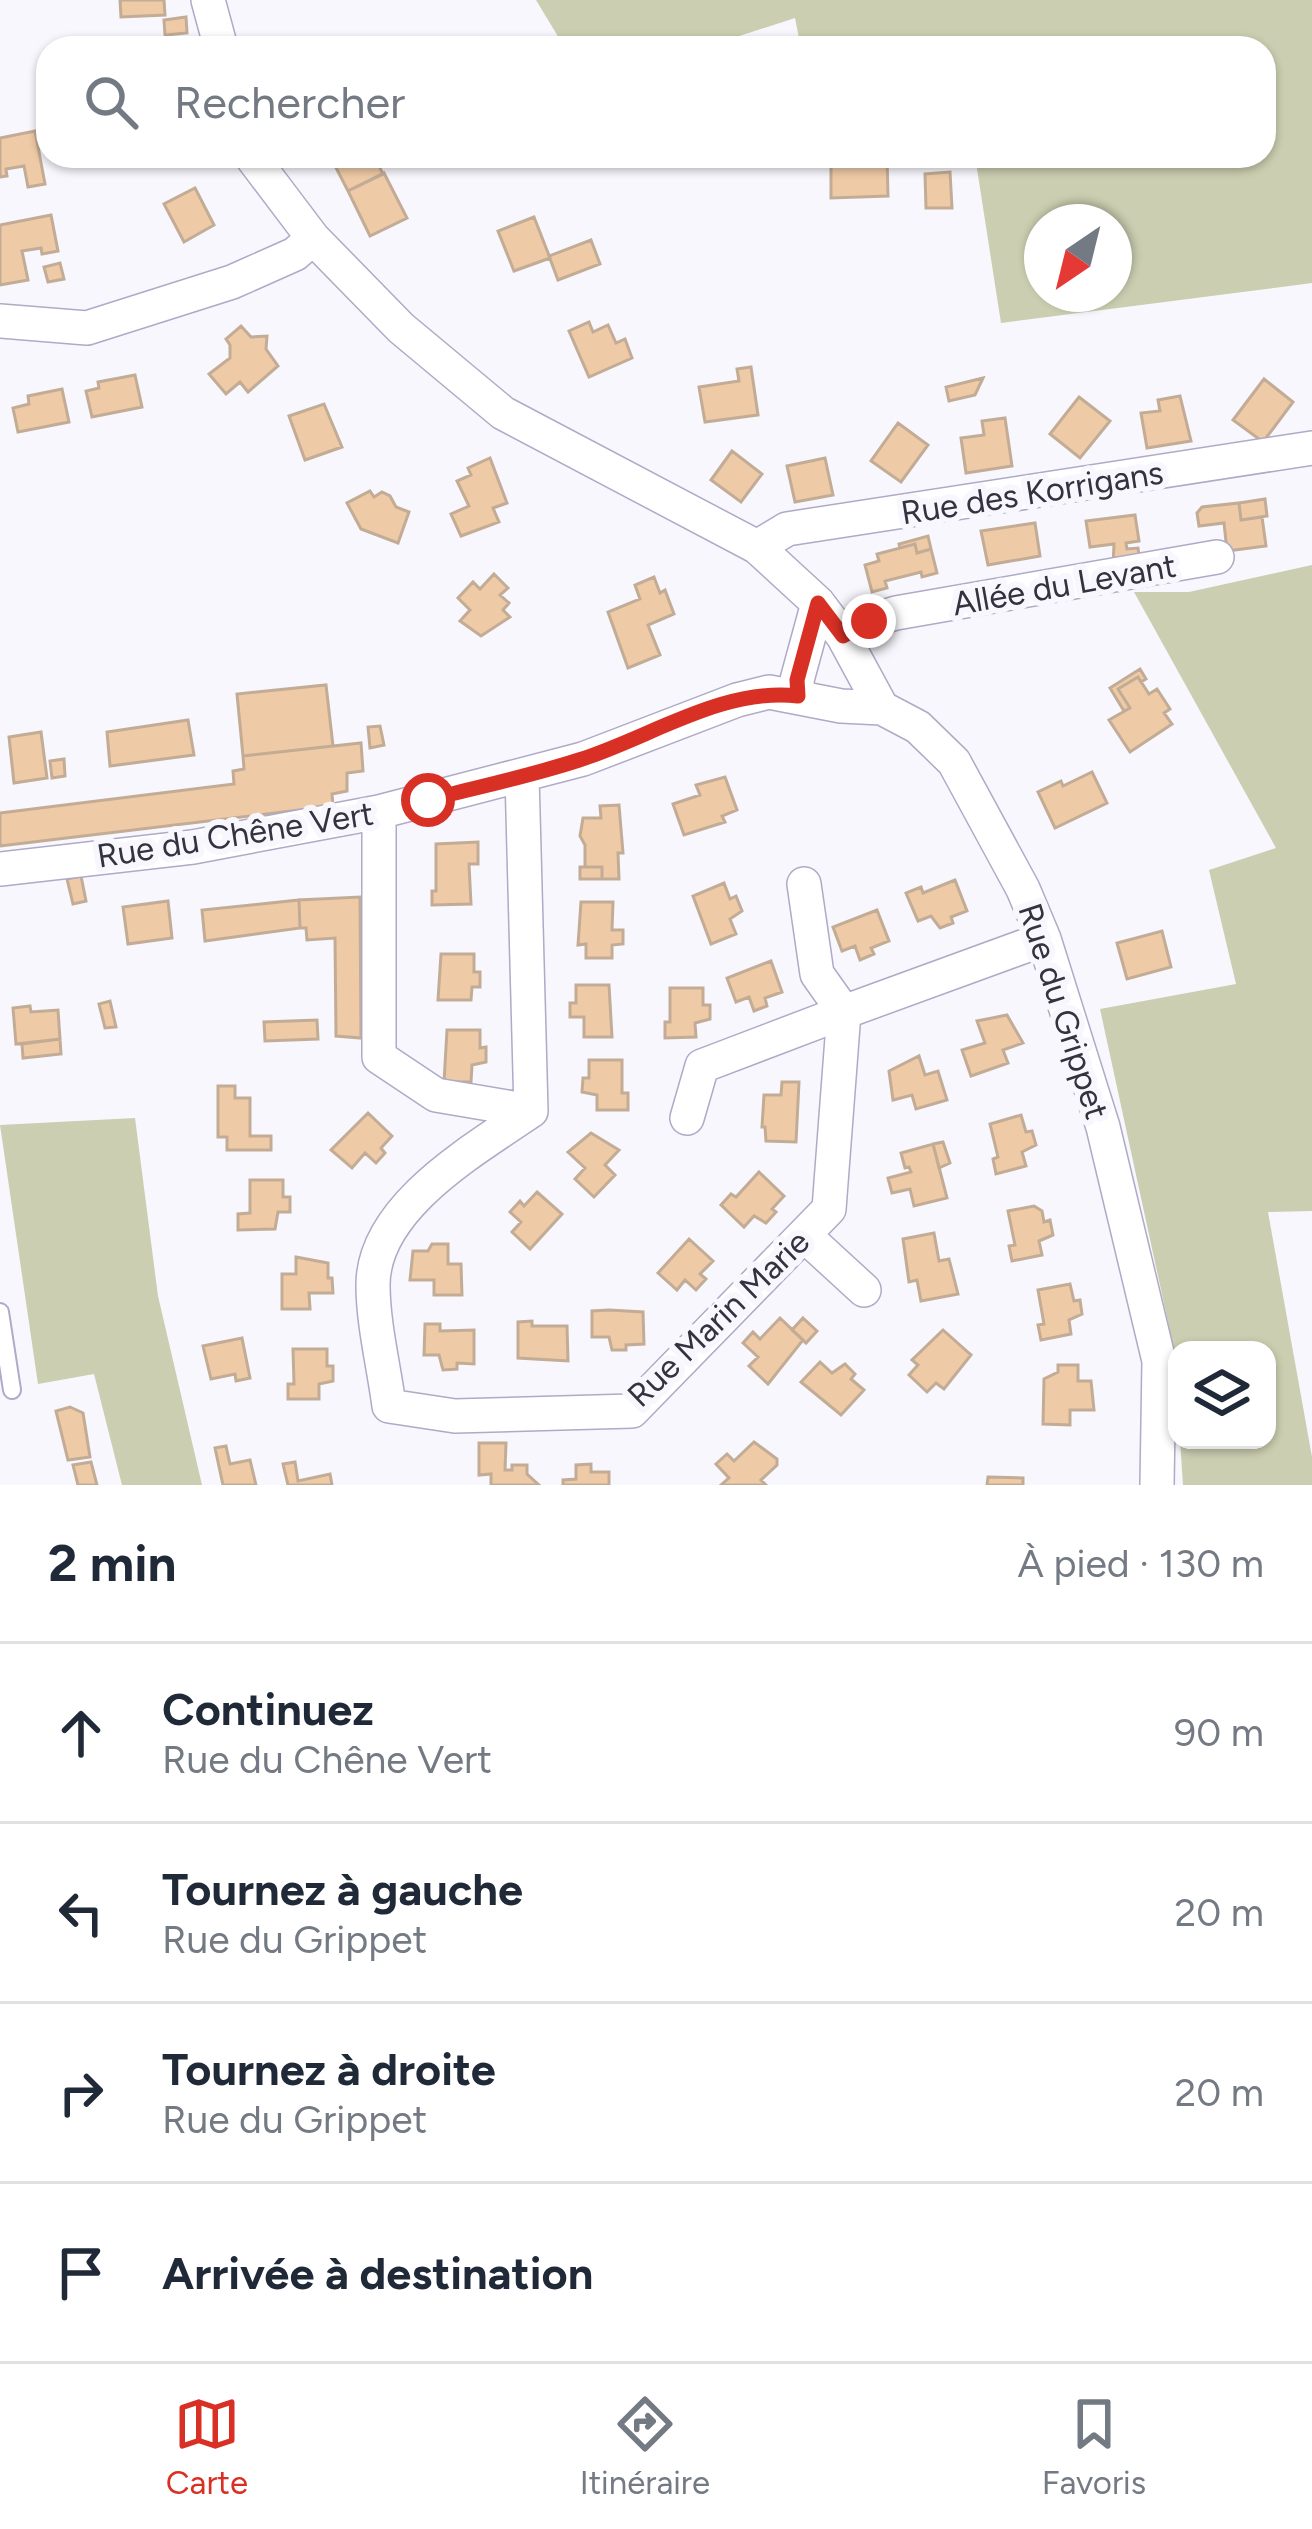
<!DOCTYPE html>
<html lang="fr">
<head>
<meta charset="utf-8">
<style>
  :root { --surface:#fff; --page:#f2f2f3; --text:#1f2937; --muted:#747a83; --line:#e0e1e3; --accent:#d93025 }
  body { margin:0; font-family:Figtree,sans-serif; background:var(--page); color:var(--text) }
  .controls { position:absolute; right:36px; bottom:36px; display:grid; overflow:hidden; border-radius:24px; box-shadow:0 3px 9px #0004 }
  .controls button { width:108px; height:108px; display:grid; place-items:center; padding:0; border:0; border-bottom:3px solid var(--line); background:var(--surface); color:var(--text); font:60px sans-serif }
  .compass { position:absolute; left:1024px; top:204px; width:108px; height:108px; border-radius:50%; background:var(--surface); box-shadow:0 3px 9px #0004; rotate:215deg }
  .stop { position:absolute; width:36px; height:36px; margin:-27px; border:9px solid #d93025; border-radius:50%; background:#fff }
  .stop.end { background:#d93025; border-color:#fff; box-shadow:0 3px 12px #0008 }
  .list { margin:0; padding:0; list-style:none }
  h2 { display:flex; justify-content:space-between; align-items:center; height:156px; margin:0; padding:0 48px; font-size:51px }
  h2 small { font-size:39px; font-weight:400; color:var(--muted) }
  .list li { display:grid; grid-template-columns:78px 1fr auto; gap:36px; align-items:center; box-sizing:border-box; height:180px; padding:0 48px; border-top:3px solid var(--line) }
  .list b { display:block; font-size:45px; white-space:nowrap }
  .list p { margin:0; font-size:39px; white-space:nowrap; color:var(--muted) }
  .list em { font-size:39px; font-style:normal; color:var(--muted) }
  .icon { flex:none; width:66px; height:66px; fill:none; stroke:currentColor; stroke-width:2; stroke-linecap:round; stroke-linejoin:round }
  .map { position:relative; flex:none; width:1312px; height:1485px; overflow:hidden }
  .search { position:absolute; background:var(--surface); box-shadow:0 3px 9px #0004; left:36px; right:36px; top:36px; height:132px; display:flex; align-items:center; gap:30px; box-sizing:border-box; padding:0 42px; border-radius:36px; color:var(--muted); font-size:45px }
  .sheet { height:876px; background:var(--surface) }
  nav { display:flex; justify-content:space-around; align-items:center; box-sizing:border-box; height:168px; border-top:3px solid var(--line); background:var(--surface); font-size:33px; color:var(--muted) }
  nav a { display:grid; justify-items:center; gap:6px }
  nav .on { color:var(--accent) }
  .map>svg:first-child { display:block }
</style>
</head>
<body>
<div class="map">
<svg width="1312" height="1485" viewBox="0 0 1312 1485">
  <rect width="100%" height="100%" fill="#f7f7fd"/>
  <path fill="#cbceb0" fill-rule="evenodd" d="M 536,0 L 1312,0 L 1312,283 L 1001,323 L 975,156 L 1264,156 L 1264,48 L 801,48 L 795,18 L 702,48 L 565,48 ZM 1042,222 L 1114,222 L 1114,294 L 1042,294 Z
    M 1312,565 L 1312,1211 L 1268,1212 L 1312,1457 L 1312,1485 L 1183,1485 L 1180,1440 L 1267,1440 L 1267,1350 L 1177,1350 L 1177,1412 L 1168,1322 L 1100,1009 L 1236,984 L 1209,870 L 1276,848 L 1134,592 L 1189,592 Z
    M 135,1118 L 158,1296 L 202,1485 L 122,1485 L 94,1374 L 38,1384 L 0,1125 Z"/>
  <path fill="#efcaa6" stroke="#c3ac95" stroke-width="3" d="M 120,0 L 164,0 L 165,15 L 121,17 Z
    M 186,17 L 187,33 L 165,35 L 164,20 Z
    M 35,131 L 45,184 L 28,187 L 24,166 L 6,169 L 7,176 L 0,177 L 0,138 Z
    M 330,156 L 374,156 L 383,174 L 348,191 Z
    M 821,156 L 887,156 L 888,196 L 831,198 L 831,166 L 821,166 Z
    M 950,172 L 952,208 L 926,208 L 925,174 Z
    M 384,173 L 407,218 L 370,236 L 348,191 Z
    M 195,188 L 214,225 L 184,242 L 164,204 Z
    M 51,215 L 58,251 L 42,254 L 41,248 L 22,251 L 28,280 L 0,285 L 0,225 Z
    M 534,217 L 550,258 L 514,271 L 498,231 Z
    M 591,240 L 600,264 L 558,280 L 549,256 Z
    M 60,263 L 64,279 L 48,282 L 44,267 Z
    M 589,322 L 593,332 L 608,325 L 616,343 L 625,339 L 632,358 L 589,377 L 569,331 Z
    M 241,326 L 251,337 L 267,336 L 266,349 L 278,366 L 248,392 L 240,382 L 226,394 L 209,374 L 230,358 L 230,345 L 226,339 Z
    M 751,367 L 758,415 L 705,422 L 699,387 L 739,381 L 737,369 Z
    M 135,375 L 142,407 L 92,417 L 86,391 L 99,388 L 98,382 Z
    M 983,378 L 975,395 L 949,401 L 946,387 Z
    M 1264,379 L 1293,402 L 1263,442 L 1233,420 Z
    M 62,389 L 69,422 L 18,432 L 13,408 L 29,404 L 28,396 Z
    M 1180,396 L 1191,441 L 1147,448 L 1141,413 L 1160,411 L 1158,400 Z
    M 1079,397 L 1110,421 L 1080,458 L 1050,434 Z
    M 324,404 L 342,447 L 305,460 L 289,416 Z
    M 1005,418 L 1012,466 L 966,473 L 961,438 L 984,435 L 982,421 Z
    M 898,423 L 928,445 L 901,482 L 871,461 Z
    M 732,451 L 762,474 L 741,502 L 711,480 Z
    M 490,458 L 507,503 L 493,508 L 499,522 L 461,536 L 451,514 L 469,506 L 457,481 L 471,475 L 468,468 Z
    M 825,458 L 833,495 L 795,502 L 787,466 Z
    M 370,491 L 374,497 L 382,492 L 390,496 L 396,507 L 409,512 L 398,543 L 361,529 L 347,503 Z
    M 1265,499 L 1267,516 L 1241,520 L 1239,503 Z
    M 1239,503 L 1241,520 L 1262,517 L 1266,546 L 1227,551 L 1224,523 L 1199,526 L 1197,513 L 1202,507 Z
    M 1135,515 L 1139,541 L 1126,543 L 1127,549 L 1138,548 L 1140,563 L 1113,566 L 1114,544 L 1090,547 L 1086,521 Z
    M 1035,523 L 1040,556 L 988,565 L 981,531 Z
    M 928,536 L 931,549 L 917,553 L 915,544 L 900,548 L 899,544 Z
    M 915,544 L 917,553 L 931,549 L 937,573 L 922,577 L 921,572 L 885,581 L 887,588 L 872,592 L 865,565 L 879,561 L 877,554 Z
    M 494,574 L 508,588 L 500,595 L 509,603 L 503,610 L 510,617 L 481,636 L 460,621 L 470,610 L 458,598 L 473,582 L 480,589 Z
    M 654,577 L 660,593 L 665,590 L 674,614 L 648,625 L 660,655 L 628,668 L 608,612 L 640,599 L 635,585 Z
    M 1140,669 L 1146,679 L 1141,682 L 1138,677 L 1118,689 L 1130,708 L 1124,711 L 1110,688 Z
    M 1138,677 L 1149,694 L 1157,689 L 1170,709 L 1164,713 L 1172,724 L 1130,752 L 1109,720 L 1130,708 L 1118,689 Z
    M 326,685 L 333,746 L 243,756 L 237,694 Z
    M 188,720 L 194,755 L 110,766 L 107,732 Z
    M 380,726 L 384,745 L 370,748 L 368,727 Z
    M 41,732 L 47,778 L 14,783 L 9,737 Z
    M 361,743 L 363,771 L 347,773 L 347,791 L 332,794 L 333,806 L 0,846 L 0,813 L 234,784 L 233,771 L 244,769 L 243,756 Z
    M 64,759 L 65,776 L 52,778 L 50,761 Z
    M 1092,772 L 1107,803 L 1055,828 L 1038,792 L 1061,781 L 1063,786 Z
    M 725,777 L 737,810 L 722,816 L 725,822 L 684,835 L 673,804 L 700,795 L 696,785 Z
    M 619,805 L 623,853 L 618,853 L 619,879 L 602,879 L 602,867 L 585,867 L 585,845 L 580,836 L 583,818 L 601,818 L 600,806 Z
    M 478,842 L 478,864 L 469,864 L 471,904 L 432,905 L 432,891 L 436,891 L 436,844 Z
    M 580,867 L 602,867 L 602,879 L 580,879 Z
    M 81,876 L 86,901 L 73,904 L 67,879 Z
    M 955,880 L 967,911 L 951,917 L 953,923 L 940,928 L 931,916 L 918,921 L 906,893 L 921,887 L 923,893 Z
    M 724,883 L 730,899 L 736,896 L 742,911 L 730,919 L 736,934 L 711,944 L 693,896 Z
    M 360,897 L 361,1038 L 336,1036 L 335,938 L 307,940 L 306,928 L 300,928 L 299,900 Z
    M 299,900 L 300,928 L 205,941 L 202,910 Z
    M 168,901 L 172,938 L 128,944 L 123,907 Z
    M 581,902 L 613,902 L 612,930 L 623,930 L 623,944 L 612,945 L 612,958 L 586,958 L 586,944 L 578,945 Z
    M 877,910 L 889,941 L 871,948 L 874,954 L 860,960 L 855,946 L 842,951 L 833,927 Z
    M 1162,931 L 1171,967 L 1127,979 L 1117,943 Z
    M 441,954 L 474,954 L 474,972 L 480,972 L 480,987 L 472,987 L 471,1000 L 438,1000 Z
    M 771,961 L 782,992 L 765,998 L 767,1006 L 754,1011 L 749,997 L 736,1002 L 727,978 Z
    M 576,985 L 609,985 L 612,1037 L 584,1037 L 584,1017 L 570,1017 L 570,1003 L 576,1003 Z
    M 670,988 L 703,988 L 703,1005 L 710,1005 L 710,1019 L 695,1023 L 696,1037 L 665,1038 L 665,1022 L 670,1022 Z
    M 110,1001 L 116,1027 L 105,1028 L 99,1004 Z
    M 30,1006 L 31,1012 L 58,1010 L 60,1039 L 16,1044 L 13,1008 Z
    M 1007,1015 L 1023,1043 L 1003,1050 L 1008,1063 L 971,1076 L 962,1050 L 985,1043 L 977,1021 Z
    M 317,1020 L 318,1039 L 265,1041 L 264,1022 Z
    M 447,1030 L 480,1030 L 480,1048 L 486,1047 L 486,1062 L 472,1065 L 471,1082 L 444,1082 Z
    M 60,1039 L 61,1054 L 23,1058 L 22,1044 Z
    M 919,1056 L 925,1075 L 938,1071 L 947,1100 L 916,1109 L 912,1095 L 893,1100 L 889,1071 Z
    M 589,1060 L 622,1060 L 622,1093 L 628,1093 L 628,1110 L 597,1110 L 597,1095 L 582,1092 L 583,1078 L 589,1078 Z
    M 782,1082 L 799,1082 L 796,1142 L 766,1141 L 765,1127 L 762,1127 L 764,1095 L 781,1095 Z
    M 218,1086 L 235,1086 L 235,1098 L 250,1098 L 250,1136 L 271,1136 L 271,1150 L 227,1150 L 227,1137 L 218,1137 Z
    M 368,1113 L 392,1136 L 381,1148 L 385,1153 L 376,1163 L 365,1153 L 352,1168 L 331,1150 Z
    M 1021,1115 L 1026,1132 L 1032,1131 L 1036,1145 L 1022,1152 L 1026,1166 L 996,1174 L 993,1159 L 998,1157 L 990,1124 Z
    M 591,1133 L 619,1150 L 605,1165 L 615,1175 L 594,1197 L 575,1179 L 585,1168 L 568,1152 Z
    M 943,1142 L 950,1163 L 939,1168 L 933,1144 Z
    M 933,1144 L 947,1198 L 914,1206 L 910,1189 L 892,1193 L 888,1178 L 911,1172 L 909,1167 L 905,1168 L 901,1153 Z
    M 759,1172 L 784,1196 L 772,1209 L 776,1212 L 766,1223 L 754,1216 L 744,1227 L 721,1205 L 731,1194 L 736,1197 Z
    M 250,1180 L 283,1180 L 283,1197 L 290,1197 L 290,1212 L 278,1212 L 275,1229 L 238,1230 L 238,1214 L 250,1213 Z
    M 537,1192 L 562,1214 L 530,1249 L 512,1232 L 521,1222 L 510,1212 L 520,1201 L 524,1206 Z
    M 1034,1206 L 1042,1211 L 1044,1222 L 1050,1220 L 1053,1235 L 1039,1241 L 1042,1255 L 1012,1261 L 1009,1246 L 1015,1245 L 1008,1211 Z
    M 934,1233 L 939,1261 L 949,1259 L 958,1294 L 921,1301 L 917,1280 L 909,1282 L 903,1239 Z
    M 689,1239 L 713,1261 L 700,1274 L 706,1279 L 696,1290 L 685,1280 L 677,1290 L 658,1273 Z
    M 432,1244 L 448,1244 L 448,1264 L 461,1264 L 462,1295 L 434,1295 L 434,1280 L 410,1280 L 413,1251 L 428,1251 Z
    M 296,1257 L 328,1263 L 328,1278 L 332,1278 L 333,1293 L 309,1293 L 310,1309 L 282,1309 L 282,1274 L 296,1274 Z
    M 1070,1284 L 1074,1301 L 1080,1300 L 1082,1314 L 1069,1320 L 1071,1334 L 1041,1340 L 1038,1325 L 1044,1324 L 1038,1290 Z
    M 609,1310 L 643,1312 L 644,1344 L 626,1345 L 626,1350 L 612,1350 L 609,1337 L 592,1337 L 592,1311 Z
    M 780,1318 L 803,1340 L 768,1384 L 749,1366 L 758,1357 L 743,1343 L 753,1332 L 760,1339 Z
    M 803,1318 L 817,1331 L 806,1343 L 792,1330 Z
    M 532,1321 L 532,1326 L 567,1326 L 568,1361 L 518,1358 L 518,1322 Z
    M 425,1324 L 440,1324 L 440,1331 L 474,1330 L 474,1364 L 457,1363 L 457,1369 L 443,1370 L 439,1355 L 424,1355 Z
    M 943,1330 L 971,1355 L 944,1389 L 936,1383 L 927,1392 L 909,1375 L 918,1365 L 912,1360 Z
    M 242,1338 L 250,1378 L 236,1381 L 235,1374 L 211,1379 L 203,1346 Z
    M 293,1349 L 327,1349 L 327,1366 L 333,1366 L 333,1381 L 319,1384 L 319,1399 L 288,1399 L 288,1384 L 294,1384 Z
    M 820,1362 L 832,1373 L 845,1364 L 855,1374 L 851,1379 L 864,1390 L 841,1415 L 801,1382 Z
    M 1058,1365 L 1078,1365 L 1078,1381 L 1091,1381 L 1094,1410 L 1070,1410 L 1070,1425 L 1043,1424 L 1044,1379 L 1058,1372 Z
    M 70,1407 L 83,1413 L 90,1457 L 68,1460 L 56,1411 Z
    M 754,1442 L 777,1459 L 777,1465 L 761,1480 L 766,1485 L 721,1485 L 729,1478 L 716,1464 L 727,1454 L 734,1461 Z
    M 479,1443 L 506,1443 L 505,1470 L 512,1470 L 512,1465 L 527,1465 L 527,1474 L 539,1485 L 491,1485 L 491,1474 L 479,1475 Z
    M 226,1446 L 230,1464 L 250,1460 L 256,1485 L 223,1485 L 215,1448 Z
    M 91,1462 L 97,1485 L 78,1485 L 73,1465 Z
    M 295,1462 L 298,1481 L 330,1474 L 332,1485 L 288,1485 L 283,1464 Z
    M 591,1464 L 591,1472 L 609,1472 L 609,1485 L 563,1485 L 563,1480 L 576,1479 L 576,1465 Z
    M 988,1477 L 1023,1478 L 1023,1485 L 987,1485 Z"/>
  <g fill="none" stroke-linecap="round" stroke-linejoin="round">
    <defs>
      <path id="service" d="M 0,1312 L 12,1390"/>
      <path id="minor" d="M 208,0 L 221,48
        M 251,156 L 313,238 L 401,328 L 503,413 L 757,547 L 818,603 L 843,636 L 882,708 L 918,727 L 954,762 L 1023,889 L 1044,939 L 1103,1127 L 1159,1361 L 1157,1485
        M 0,321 L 87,328 L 232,282 L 295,254 L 313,238
        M 757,547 L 787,529 L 1312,448
        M 843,636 L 869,621 L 896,613 L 1217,557
        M 798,696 L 797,680 L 818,603
        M 522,776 L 531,1111 C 474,1150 373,1207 373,1285 C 373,1324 384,1367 389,1406 L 455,1416 L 632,1411 L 829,1209 L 844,1012 L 1044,939
        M 379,812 L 379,1057 L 436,1095 L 531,1111
        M 0,869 L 193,847 L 379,812 L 583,759 L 737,700 L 769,692 L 841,706 L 882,708
        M 687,1118 L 702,1066 L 844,1012 L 817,974 L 804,884
        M 804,1235 L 864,1290"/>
    </defs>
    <use href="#service" stroke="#aeaac7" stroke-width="20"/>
    <use href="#minor" stroke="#aeaac7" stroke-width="36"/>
    <use href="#service" stroke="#fff" stroke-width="16"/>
    <use href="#minor" stroke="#fff" stroke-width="33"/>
  </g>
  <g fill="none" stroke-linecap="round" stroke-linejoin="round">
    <path stroke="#d93025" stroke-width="15" d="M 428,800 C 478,787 530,776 579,760 C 649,738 723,687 798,696 L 797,680 L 818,603 L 843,636 L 869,621"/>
  </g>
  <g text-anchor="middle" stroke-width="12" stroke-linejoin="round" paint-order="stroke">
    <g font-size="33" fill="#34323e" stroke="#f7f7fd">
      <text transform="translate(1032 492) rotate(-9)" y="12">Rue des Korrigans</text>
      <text transform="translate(1064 584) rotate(-10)" y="12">Allée du Levant</text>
      <text transform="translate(235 834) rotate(-9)" y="12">Rue du Chêne Vert</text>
      <text transform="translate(1064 1011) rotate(72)" y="12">Rue du Grippet</text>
      <text transform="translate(718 1318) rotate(-44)" y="12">Rue Marin Marie</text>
    </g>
  </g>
</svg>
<div class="controls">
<button><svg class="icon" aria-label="layers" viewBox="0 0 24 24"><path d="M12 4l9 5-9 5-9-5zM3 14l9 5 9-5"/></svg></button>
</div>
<svg class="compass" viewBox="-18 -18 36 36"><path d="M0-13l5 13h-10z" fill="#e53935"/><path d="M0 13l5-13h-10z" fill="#747a83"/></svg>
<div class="stop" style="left:428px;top:800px"></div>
<div class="stop end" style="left:869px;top:621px"></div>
<div class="search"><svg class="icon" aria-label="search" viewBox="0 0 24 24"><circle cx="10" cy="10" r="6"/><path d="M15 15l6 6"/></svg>Rechercher</div>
</div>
<section class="sheet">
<h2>2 min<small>À pied · 130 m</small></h2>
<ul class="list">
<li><svg class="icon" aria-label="ahead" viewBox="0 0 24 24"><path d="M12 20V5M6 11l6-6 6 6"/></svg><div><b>Continuez</b><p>Rue du Chêne Vert</p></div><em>90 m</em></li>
<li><svg class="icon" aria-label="left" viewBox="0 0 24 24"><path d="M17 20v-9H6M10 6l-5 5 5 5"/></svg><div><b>Tournez à gauche</b><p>Rue du Grippet</p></div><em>20 m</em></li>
<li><svg class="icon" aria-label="right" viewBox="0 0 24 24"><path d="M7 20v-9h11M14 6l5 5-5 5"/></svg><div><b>Tournez à droite</b><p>Rue du Grippet</p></div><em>20 m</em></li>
<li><svg class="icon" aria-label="arrive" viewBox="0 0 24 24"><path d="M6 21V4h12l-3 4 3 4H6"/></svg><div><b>Arrivée à destination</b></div></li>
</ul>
</section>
<nav>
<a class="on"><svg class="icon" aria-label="map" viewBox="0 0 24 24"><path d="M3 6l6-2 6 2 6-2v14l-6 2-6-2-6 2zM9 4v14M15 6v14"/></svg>Carte</a>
<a><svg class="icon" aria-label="directions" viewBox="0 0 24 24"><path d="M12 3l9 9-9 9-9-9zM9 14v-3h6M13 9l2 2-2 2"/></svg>Itinéraire</a>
<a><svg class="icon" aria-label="saved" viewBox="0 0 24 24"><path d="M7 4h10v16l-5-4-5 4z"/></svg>Favoris</a>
</nav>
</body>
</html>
